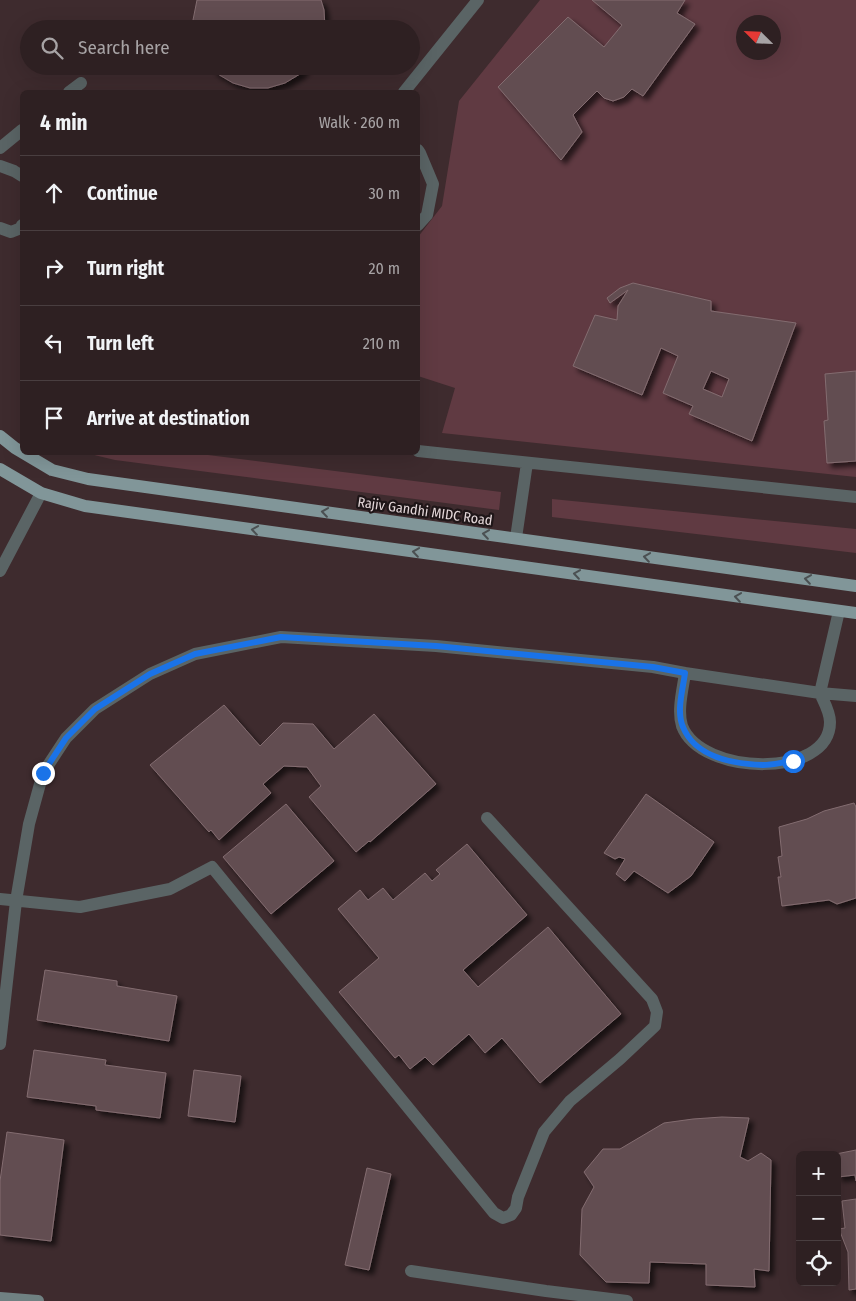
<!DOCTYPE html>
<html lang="en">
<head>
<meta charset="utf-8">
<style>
  :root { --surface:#2e2022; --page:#36282a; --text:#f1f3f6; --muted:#a7a3a5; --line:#493e40 }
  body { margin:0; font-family:"Fira Sans Condensed",sans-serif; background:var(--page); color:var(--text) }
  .controls { position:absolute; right:15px; bottom:15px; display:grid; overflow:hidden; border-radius:8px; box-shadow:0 5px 20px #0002 }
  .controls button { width:45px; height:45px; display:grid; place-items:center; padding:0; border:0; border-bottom:1px solid var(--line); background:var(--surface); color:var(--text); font:25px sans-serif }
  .compass { position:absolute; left:736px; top:15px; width:45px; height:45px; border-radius:50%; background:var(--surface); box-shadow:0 5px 20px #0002; rotate:294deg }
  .stop { position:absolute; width:15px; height:15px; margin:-11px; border:4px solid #1a73e8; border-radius:50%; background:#fff }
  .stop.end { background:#1a73e8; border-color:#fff; box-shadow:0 1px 5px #0008 }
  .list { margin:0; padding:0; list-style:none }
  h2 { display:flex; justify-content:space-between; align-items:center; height:65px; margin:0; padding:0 20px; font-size:21px }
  h2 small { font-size:16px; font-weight:400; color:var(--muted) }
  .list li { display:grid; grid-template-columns:32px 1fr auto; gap:15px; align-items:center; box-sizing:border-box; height:75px; padding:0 20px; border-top:1px solid var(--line) }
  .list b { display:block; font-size:19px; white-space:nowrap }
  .list em { font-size:16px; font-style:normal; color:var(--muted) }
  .icon { flex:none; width:28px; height:28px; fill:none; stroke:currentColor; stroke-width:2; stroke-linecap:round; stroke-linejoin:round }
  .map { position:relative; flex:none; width:856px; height:1301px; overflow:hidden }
  .search { position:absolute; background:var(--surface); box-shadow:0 5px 20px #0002; left:20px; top:20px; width:400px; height:55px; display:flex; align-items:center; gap:12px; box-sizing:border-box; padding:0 18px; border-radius:28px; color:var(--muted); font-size:19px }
  .panel { position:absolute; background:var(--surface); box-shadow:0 5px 20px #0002; left:20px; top:90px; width:400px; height:365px; border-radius:8px }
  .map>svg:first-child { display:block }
</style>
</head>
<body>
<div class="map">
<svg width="856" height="1301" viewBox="0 0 856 1301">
  <defs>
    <filter id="shadow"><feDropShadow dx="4.5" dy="4.5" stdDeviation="2.5" flood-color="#0009"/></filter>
  </defs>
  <rect width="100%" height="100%" fill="#3e2b2e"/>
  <path fill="#603a42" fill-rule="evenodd" d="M 540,0 L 856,0 L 856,477 L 442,433 L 455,388 L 418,376 L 418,237 L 442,206 L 459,101 ZM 744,22 L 774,22 L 774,52 L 744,52 Z
    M 86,453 L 192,453 L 501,492 L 499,510 L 115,460 Z
    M 552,499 L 856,529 L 856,553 L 552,517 Z"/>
  <path fill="#624d51" stroke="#836c70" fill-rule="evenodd" filter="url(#shadow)" d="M 197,0 L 321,0 L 324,10 L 325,28 L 194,29 L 193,20 Z
    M 592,0 L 685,0 L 677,13 L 695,24 L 643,96 L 632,89 L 624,97 L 613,101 L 604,98 L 597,91 L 573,115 L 582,132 L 561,160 L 498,87 L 568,17 L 604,47 L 622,25 Z
    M 210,66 L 307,66 L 300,74 L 285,83 L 268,88 L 250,88 L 233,83 L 216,73 Z
    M 633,283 L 711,301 L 711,311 L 796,323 L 752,441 L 689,414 L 693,406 L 663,393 L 678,356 L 661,348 L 642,395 L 573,366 L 595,315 L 617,320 L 618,306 L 628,290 L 610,303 L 607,298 L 620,288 ZM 711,371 L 729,379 L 722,397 L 703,389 Z
    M 856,371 L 856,461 L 827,463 L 824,421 L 828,420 L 825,374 Z
    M 224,705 L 260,746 L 283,723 L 313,724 L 334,749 L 374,714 L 436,784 L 370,842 L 369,841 L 356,852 L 309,797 L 321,786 L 307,767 L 284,766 L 263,784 L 271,793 L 219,840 L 211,830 L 209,832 L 150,765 Z
    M 646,794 L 714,842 L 691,876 L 668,893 L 634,871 L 625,881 L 616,874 L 625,859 L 619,857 L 615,859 L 604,853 Z
    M 854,803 L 856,807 L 856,898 L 837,904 L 829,900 L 782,906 L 778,877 L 781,877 L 778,857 L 782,856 L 779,827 L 807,819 L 824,811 Z
    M 286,804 L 334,861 L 271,914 L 223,857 Z
    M 467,844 L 527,915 L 463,970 L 478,987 L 548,927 L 621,1014 L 540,1083 L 502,1038 L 485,1053 L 469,1034 L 433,1065 L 425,1057 L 410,1069 L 399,1055 L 395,1058 L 339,992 L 379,958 L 338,909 L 360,890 L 368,900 L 383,888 L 393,900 L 425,873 L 432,881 L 440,874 L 436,870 Z
    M 45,970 L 117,981 L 117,986 L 177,996 L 169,1041 L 37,1020 Z
    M 34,1050 L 106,1060 L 105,1065 L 166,1073 L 160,1118 L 96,1110 L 96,1106 L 27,1097 Z
    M 194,1070 L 241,1076 L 235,1122 L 188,1116 Z
    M 722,1117 L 749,1118 L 740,1157 L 748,1161 L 761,1153 L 771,1160 L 769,1271 L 754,1269 L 755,1287 L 706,1285 L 706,1264 L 650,1262 L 649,1283 L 606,1282 L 580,1255 L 582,1209 L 594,1187 L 584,1172 L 603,1149 L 620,1149 L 664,1123 L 693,1119 Z
    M 7,1132 L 64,1140 L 51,1241 L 0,1235 L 0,1181 Z
    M 856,1150 L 856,1181 L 855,1175 L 838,1177 L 836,1154 Z
    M 367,1168 L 391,1174 L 369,1270 L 345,1265 Z
    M 856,1199 L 856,1289 L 849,1290 L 848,1252 L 839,1229 L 845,1228 L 842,1201 Z"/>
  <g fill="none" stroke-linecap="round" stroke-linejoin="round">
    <path stroke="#5a6465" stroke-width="12" d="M 69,92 L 81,83
      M 404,92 L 478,0
      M 0,148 L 22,130
      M 418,150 L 420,153 L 433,184 L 427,215 L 418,225
      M 0,166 L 14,171 L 22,176
      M 0,228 L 11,232 L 21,228 L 22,225
      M 418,451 L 856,497
      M 516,538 L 527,463
      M 0,571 L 41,493
      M 839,611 L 820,693 C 824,702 830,712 830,722 C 830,779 701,776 682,726 C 677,710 683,689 685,673 L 820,693 L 856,696
      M 0,899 L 80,907 L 170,889 L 212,867 L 494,1213 L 503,1218 L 511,1215 L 516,1208 L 518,1197 L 544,1132 L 570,1101 L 620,1059 L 655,1026 L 657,1012 L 652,999 L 487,818
      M 0,1044 L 16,901 L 29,824 L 43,773 L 66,738 L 95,709 L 150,674 L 195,654 L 281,637 L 436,646 L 653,667 L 685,673
      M 411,1271 L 546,1291 L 627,1301"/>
    <path stroke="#708182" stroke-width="12" d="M 0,1298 L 38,1301"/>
    <path stroke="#819699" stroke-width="12" d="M 0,436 L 15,448 L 52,470 L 88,479 L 856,586
      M 0,469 L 41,493 L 85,506 L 856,613"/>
  </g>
  <defs><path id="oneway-chevron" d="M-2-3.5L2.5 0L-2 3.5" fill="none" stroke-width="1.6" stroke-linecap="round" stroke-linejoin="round" transform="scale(1.25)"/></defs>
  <g stroke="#4b5052">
    <use href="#oneway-chevron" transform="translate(325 512) rotate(-172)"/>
    <use href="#oneway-chevron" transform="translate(255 530) rotate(-172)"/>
    <use href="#oneway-chevron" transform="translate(486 534) rotate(-172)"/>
    <use href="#oneway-chevron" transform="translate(416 552) rotate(-172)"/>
    <use href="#oneway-chevron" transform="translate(647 557) rotate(-172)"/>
    <use href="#oneway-chevron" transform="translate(577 574) rotate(-172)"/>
    <use href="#oneway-chevron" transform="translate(808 579) rotate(-172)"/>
    <use href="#oneway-chevron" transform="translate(738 597) rotate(-172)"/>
  </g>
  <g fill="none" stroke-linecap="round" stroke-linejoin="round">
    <path stroke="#1a73e8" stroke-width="6" d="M 43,773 L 66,738 L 95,709 L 150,674 L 195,654 L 281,637 L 436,646 L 653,667 L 685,673 C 683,689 676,711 683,727 C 695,757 734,764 763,765 C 773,765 783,762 793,761"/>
  </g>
  <g text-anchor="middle" stroke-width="4.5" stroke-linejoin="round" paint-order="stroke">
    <g font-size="14" fill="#e4d7d9" stroke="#1f1618">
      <text transform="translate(425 511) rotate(8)" y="5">Rajiv Gandhi MIDC Road</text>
    </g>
  </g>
</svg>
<div class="controls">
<button>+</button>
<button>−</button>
<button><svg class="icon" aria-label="locate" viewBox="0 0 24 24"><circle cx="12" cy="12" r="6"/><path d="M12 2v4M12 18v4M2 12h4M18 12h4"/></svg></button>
</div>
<svg class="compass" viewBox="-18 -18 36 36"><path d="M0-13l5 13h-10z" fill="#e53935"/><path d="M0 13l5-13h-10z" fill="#a7a3a5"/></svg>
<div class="stop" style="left:793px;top:761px"></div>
<div class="stop end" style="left:43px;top:773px"></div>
<div class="search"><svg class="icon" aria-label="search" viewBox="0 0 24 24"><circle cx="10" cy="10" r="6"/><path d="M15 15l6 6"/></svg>Search here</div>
<section class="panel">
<h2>4 min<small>Walk · 260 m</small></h2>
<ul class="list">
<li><svg class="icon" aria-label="ahead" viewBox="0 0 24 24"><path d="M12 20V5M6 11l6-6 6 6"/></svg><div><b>Continue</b></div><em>30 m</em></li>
<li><svg class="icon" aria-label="right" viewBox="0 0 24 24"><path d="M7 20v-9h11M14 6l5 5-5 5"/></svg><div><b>Turn right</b></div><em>20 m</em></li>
<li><svg class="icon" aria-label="left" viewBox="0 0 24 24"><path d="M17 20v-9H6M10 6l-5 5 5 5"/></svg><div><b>Turn left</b></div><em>210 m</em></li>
<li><svg class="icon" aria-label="arrive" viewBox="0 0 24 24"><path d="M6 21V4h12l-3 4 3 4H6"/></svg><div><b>Arrive at destination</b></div></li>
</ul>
</section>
</div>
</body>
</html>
